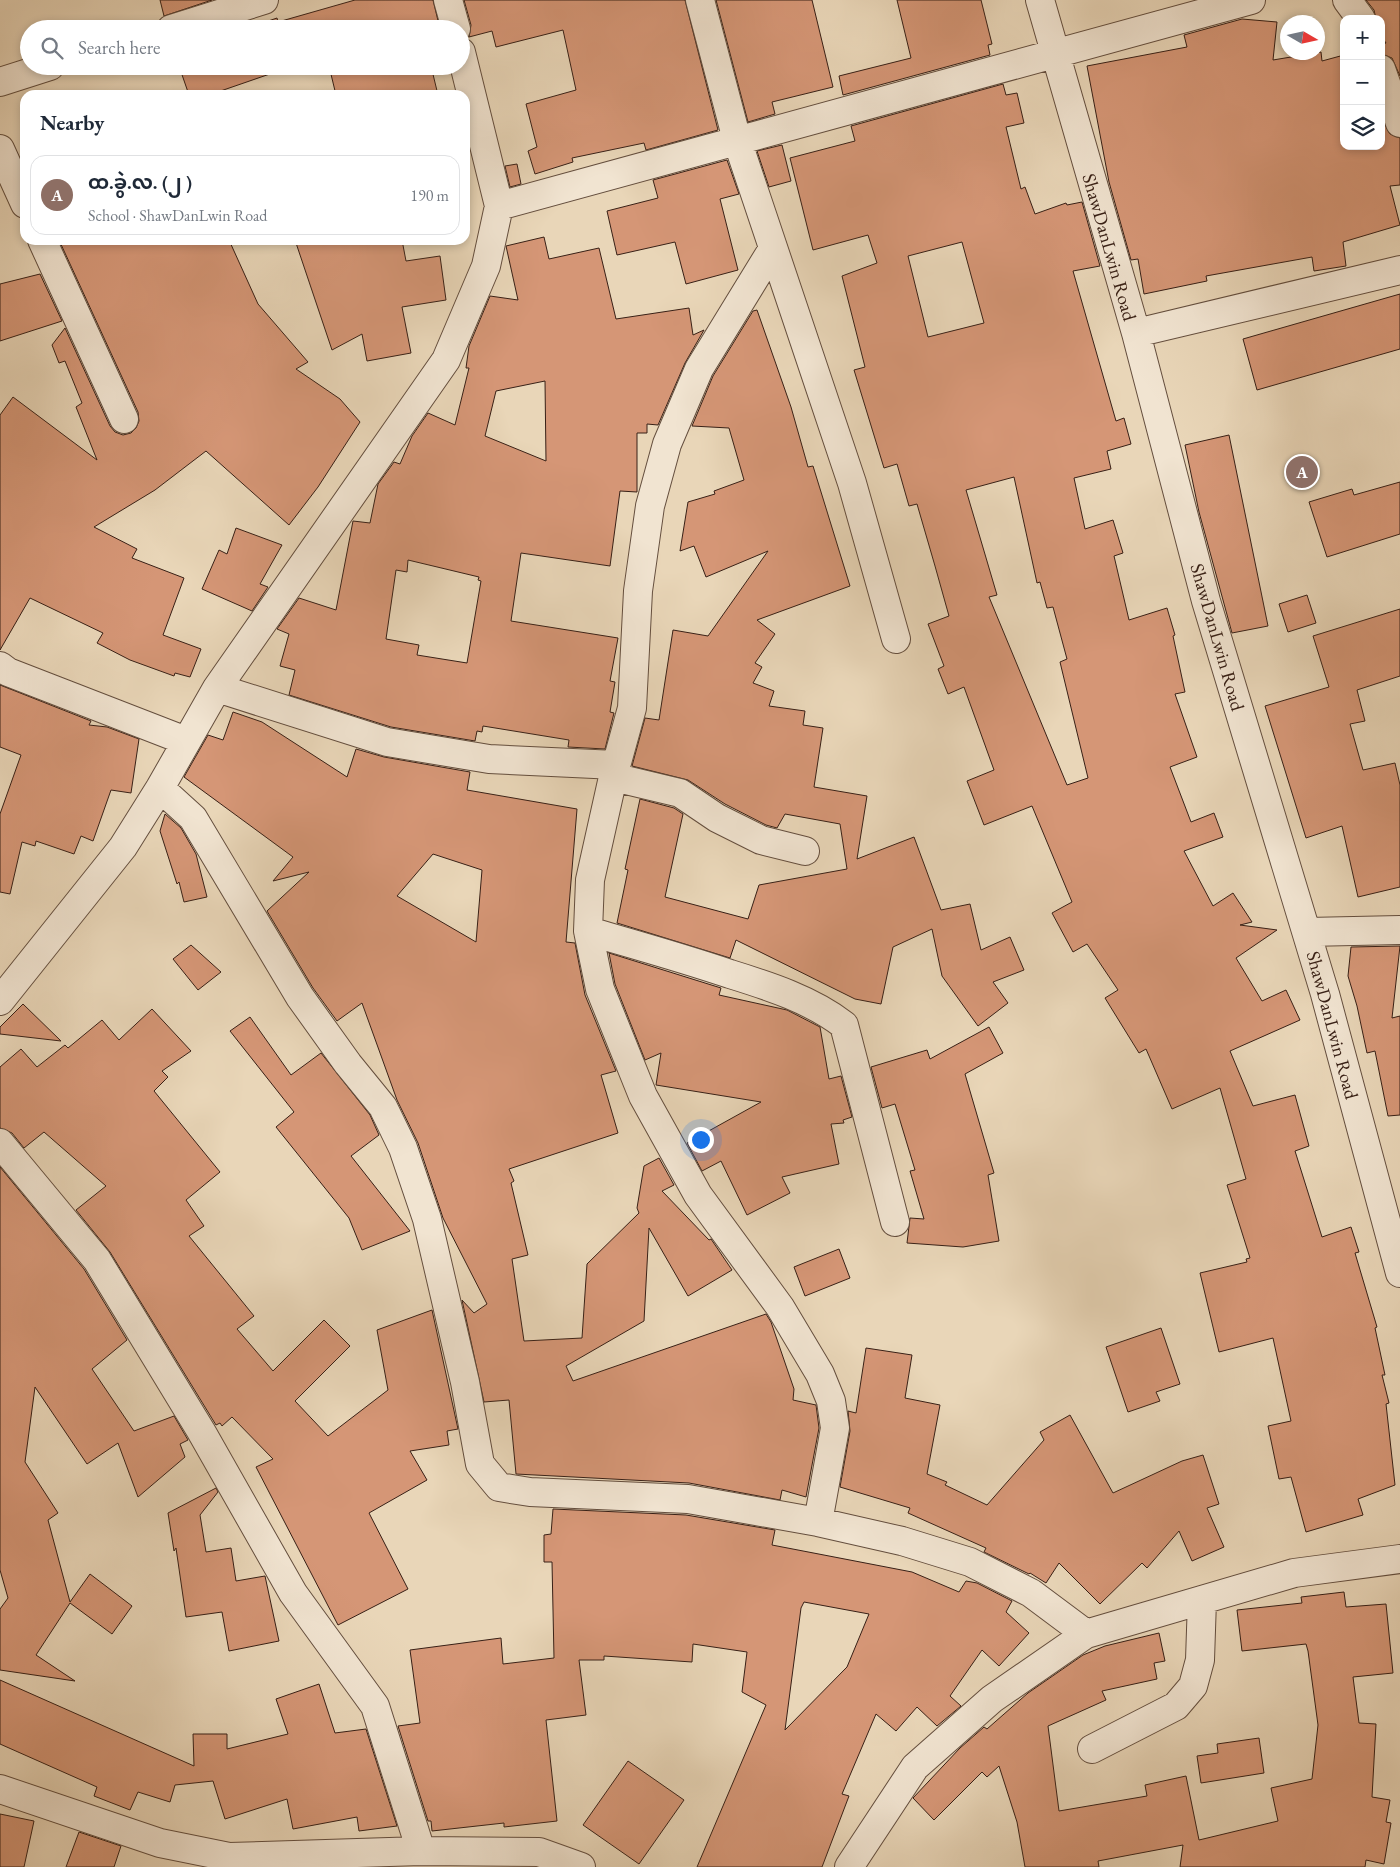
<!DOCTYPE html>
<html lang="en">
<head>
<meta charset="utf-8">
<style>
  :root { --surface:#fff; --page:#f2f2f3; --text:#1f2937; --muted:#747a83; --line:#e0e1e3; --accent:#111827 }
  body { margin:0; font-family:"EB Garamond","Noto Sans Myanmar",serif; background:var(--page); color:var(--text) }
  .controls { position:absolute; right:15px; top:15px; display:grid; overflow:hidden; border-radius:10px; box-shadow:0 2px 8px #0003 }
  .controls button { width:45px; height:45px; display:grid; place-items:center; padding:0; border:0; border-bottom:1px solid var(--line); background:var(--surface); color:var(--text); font:25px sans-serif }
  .compass { position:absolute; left:1280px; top:15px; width:45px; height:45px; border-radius:50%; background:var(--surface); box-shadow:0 2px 8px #0003; rotate:99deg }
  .you { position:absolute; left:700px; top:1139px; width:18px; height:18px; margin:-12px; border:4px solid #fff; border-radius:50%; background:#1a73e8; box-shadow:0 0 0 8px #1a73e833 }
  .badge { display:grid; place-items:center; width:32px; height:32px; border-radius:50%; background:var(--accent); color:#fff; font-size:16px; font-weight:700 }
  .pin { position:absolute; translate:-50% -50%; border:2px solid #fff; box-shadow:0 1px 5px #0006 }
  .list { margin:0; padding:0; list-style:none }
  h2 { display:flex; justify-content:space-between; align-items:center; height:65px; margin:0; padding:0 20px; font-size:21px }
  h2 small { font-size:16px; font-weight:400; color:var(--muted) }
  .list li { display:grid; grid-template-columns:32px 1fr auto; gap:15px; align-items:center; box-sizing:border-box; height:80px; margin:0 10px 10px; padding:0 10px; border:1px solid var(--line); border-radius:15px }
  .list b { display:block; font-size:19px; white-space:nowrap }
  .list p { margin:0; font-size:16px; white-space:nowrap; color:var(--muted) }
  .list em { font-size:16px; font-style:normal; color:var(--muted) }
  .icon { flex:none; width:28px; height:28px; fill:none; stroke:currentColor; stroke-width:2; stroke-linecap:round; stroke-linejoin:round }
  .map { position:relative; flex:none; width:1400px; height:1867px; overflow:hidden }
  .search { position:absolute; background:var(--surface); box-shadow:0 2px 8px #0003; left:20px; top:20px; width:450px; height:55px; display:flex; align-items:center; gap:12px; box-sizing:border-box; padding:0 18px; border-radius:28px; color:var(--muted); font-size:19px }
  .panel { position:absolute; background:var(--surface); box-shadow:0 2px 8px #0003; left:20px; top:90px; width:450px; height:155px; border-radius:15px }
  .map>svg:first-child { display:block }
</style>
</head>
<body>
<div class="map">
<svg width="1400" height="1867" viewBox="0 0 1400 1867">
  <rect width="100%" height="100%" fill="#e9d6b8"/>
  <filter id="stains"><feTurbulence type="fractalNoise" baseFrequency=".004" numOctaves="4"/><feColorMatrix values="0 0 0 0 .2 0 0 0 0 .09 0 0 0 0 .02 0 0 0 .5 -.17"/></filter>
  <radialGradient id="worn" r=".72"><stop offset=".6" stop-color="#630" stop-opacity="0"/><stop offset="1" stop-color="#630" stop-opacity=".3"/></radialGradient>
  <path fill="#d59676" stroke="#382016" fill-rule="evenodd" d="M 160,0 L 212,0 L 164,16 Z
    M 355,0 L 433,0 L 440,29 L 245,29 L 277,18 L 278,22 Z
    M 464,0 L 685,0 L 718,130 L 646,150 L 644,143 L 572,158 L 573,162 L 535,174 L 528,151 L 537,147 L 526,104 L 576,90 L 563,30 L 496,47 L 492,31 L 469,37 L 471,25 Z
    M 716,0 L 812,0 L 833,87 L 772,102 L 775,114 L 748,122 Z
    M 897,0 L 981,0 L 992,44 L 988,45 L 990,55 L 843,95 L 839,76 L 911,58 Z
    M 1366,0 L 1400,0 L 1400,76 L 1392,58 L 1381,54 L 1381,45 L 1386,43 L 1381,36 L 1381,19 L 1376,19 L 1374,10 Z
    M 1242,19 L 1277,22 L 1273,60 L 1321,52 L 1322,61 L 1344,55 L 1344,146 L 1381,146 L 1381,117 L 1390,134 L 1400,138 L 1400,185 L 1390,186 L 1400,225 L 1343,242 L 1346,266 L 1314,271 L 1312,257 L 1206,276 L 1207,281 L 1144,294 L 1138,259 L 1131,260 L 1109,182 L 1087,66 L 1187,47 L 1184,35 Z
    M 179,66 L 293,66 L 209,95 L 189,95 Z
    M 329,66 L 431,66 L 438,95 L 336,95 Z
    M 1003,84 L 1006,95 L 1017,93 L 1024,123 L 1006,127 L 1021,189 L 1025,187 L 1035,214 L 1066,203 L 1067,205 L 1082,202 L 1100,266 L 1073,271 L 1116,421 L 1124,418 L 1131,444 L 1107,451 L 1111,469 L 1074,478 L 1085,529 L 1113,520 L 1123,553 L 1114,556 L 1129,620 L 1167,608 L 1175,635 L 1173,636 L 1185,692 L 1175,694 L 1197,757 L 1170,767 L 1191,822 L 1214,813 L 1223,837 L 1184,851 L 1213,906 L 1233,893 L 1252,922 L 1240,925 L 1277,930 L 1236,958 L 1262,1001 L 1286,990 L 1300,1020 L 1230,1051 L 1253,1106 L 1295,1095 L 1309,1146 L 1295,1151 L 1322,1237 L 1351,1227 L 1359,1252 L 1355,1253 L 1377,1327 L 1375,1328 L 1385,1375 L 1382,1375 L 1389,1403 L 1386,1404 L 1395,1485 L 1358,1499 L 1363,1515 L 1306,1532 L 1291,1477 L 1279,1479 L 1268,1426 L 1291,1421 L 1273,1338 L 1219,1352 L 1200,1273 L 1247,1262 L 1246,1259 L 1250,1258 L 1227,1185 L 1246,1179 L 1220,1088 L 1172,1109 L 1146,1049 L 1139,1053 L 1105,998 L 1118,990 L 1087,944 L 1073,952 L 1052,913 L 1072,902 L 1032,806 L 984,825 L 967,781 L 994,770 L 964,687 L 948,694 L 938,669 L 944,666 L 928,624 L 949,616 L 935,566 L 917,504 L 909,506 L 897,464 L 884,468 L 854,370 L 865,367 L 842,276 L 877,263 L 868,235 L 813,250 L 790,158 L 855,141 L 851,126 ZM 962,242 L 984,323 L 928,337 L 908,256 ZM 1014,477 L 1037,583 L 1040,582 L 1047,608 L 1053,607 L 1067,659 L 1060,662 L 1088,778 L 1067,785 L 989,597 L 997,595 L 966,490 Z
    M 782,145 L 791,181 L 769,187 L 757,151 Z
    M 727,160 L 739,194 L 720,199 L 738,270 L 686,284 L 675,242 L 617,255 L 607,211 L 658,198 L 653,180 Z
    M 517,164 L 521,184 L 510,187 L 505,166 Z
    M 544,237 L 549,259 L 599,248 L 616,319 L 689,308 L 693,335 L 704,330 L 685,363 L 658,425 L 647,424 L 647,433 L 637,433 L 637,492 L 620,491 L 610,566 L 521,553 L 511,621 L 618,638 L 610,681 L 615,682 L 610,712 L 614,713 L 605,749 L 568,747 L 569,740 L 483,726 L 482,732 L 477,731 L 475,741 L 391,727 L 289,695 L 295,670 L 280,666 L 289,634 L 277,629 L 299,598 L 336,610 L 353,521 L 370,523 L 378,484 L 394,462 L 400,464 L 412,436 L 428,413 L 455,425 L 469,368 L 466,368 L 469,346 L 490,296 L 518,300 L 506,246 ZM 545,381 L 546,461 L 485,436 L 496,391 ZM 408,560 L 479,577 L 478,580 L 481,581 L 467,663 L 417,655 L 419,645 L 386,639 L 396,570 L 407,572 Z
    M 59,240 L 229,240 L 258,304 L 308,362 L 296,369 L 340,399 L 360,422 L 318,487 L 289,525 L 206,451 L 155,490 L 94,527 L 137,549 L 132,558 L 184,578 L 163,635 L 201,649 L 190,677 L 175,673 L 174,676 L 130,660 L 97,643 L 103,633 L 30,598 L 0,650 L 0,415 L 13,397 L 97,460 L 76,407 L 82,403 L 65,361 L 59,363 L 52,345 L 65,328 L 110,426 L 115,432 L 123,435 L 131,433 L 136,428 L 139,421 L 138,412 Z
    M 295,240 L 402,240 L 406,261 L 440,256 L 446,300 L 402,307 L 411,353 L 367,361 L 362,334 L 332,350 Z
    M 40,274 L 62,321 L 0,341 L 0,284 Z
    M 1400,294 L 1400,349 L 1257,390 L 1243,339 Z
    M 757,310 L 791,407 L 808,467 L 813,466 L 850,586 L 757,620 L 775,634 L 755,663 L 762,667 L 753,683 L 774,691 L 769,706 L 805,711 L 803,725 L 823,728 L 814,787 L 867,796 L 857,859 L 914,837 L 941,910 L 970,904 L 981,950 L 1010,937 L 1024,970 L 993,982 L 1008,1003 L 978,1026 L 942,976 L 932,929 L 893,947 L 881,1004 L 855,999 L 736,940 L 730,958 L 617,923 L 628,870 L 625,869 L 640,799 L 674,808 L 683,814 L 665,897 L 748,919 L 759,885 L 847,869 L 840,824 L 785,814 L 777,828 L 766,825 L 725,804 L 688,780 L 632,766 L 645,718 L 659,720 L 673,630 L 708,636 L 768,551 L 706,577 L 694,546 L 680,551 L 688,502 L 715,494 L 714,491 L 744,480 L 729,428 L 692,426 L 713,376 L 753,311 Z
    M 1229,435 L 1268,626 L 1232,633 L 1199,512 L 1185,445 Z
    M 1400,482 L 1400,534 L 1327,557 L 1309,502 L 1352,489 L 1354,495 Z
    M 236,528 L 282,545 L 260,584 L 268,587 L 252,611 L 202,589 L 219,550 L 227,554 Z
    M 1307,595 L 1316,623 L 1288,632 L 1279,604 Z
    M 1400,609 L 1400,676 L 1357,690 L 1365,721 L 1350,724 L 1363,770 L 1395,763 L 1400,785 L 1400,887 L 1358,897 L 1342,826 L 1306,838 L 1265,706 L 1329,687 L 1313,636 Z
    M 0,685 L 91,721 L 89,725 L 107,727 L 139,739 L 131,793 L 111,790 L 93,841 L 81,836 L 74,854 L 36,841 L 35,846 L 22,842 L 10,894 L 0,892 L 0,814 L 21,755 L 0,747 Z
    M 233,712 L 262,722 L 347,777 L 356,749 L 384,757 L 470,772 L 467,790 L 577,809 L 566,942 L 575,943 L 585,995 L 616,1071 L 601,1075 L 618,1133 L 509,1169 L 514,1181 L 511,1183 L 528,1255 L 512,1259 L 524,1341 L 582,1338 L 587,1264 L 639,1213 L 637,1208 L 644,1166 L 659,1158 L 674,1185 L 662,1191 L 709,1240 L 711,1239 L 732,1270 L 688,1296 L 649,1228 L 644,1321 L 566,1366 L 573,1381 L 766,1314 L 771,1322 L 794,1389 L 793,1400 L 816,1405 L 819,1428 L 806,1497 L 782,1490 L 780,1500 L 689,1483 L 516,1474 L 509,1400 L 484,1402 L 462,1300 L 474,1313 L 487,1304 L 443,1218 L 418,1143 L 397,1100 L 362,1003 L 337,1021 L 313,988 L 267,911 L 309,872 L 273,881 L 293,857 L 184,777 L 208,735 L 223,740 ZM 433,854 L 482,870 L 476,942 L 397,896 Z
    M 165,814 L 181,828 L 196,854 L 207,897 L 184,902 L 179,882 L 177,884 L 160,831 Z
    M 191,945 L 221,972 L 198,990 L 173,959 Z
    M 1400,946 L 1392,1018 L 1400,1016 L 1400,1115 L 1388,1116 L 1375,1051 L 1367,1053 L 1357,1006 L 1348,976 L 1351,947 Z
    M 609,953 L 721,988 L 719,995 L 787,1010 L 820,1027 L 829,1079 L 841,1076 L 852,1117 L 843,1120 L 844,1123 L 831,1124 L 839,1164 L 782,1177 L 790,1193 L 747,1215 L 721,1161 L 702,1171 L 687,1143 L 761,1102 L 656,1085 L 661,1053 L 645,1060 L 615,984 Z
    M 23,1004 L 61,1041 L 0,1034 L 0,1027 Z
    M 152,1009 L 191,1051 L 162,1071 L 168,1077 L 154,1091 L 220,1172 L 186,1200 L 204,1226 L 189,1236 L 254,1316 L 237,1329 L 273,1371 L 324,1320 L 350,1346 L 295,1401 L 328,1436 L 388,1390 L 377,1330 L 432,1310 L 458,1429 L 447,1431 L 449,1445 L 410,1451 L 427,1480 L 369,1513 L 408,1589 L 338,1625 L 256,1467 L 273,1459 L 232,1417 L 222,1426 L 220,1423 L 216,1425 L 110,1252 L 76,1210 L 106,1186 L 44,1132 L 24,1148 L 12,1133 L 0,1128 L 0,1067 L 21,1049 L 37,1067 L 65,1045 L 68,1048 L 102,1020 L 119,1040 Z
    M 250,1017 L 291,1075 L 321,1053 L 370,1115 L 379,1135 L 351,1156 L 410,1231 L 362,1250 L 349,1218 L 276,1127 L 294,1112 L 230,1031 Z
    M 989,1027 L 1003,1053 L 965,1074 L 994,1173 L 988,1175 L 999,1241 L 963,1247 L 907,1243 L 910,1218 L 924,1219 L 910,1171 L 915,1170 L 895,1104 L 882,1108 L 871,1067 L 927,1050 L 930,1059 Z
    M 0,1167 L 84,1269 L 127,1340 L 92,1369 L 134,1431 L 174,1416 L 188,1440 L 180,1444 L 185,1457 L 138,1497 L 118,1443 L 87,1464 L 35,1387 L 25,1462 L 58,1513 L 48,1520 L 70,1602 L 90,1574 L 132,1606 L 112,1634 L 70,1603 L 36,1655 L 75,1681 L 0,1670 L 0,1609 L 8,1598 L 0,1570 Z
    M 839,1249 L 850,1278 L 805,1296 L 794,1267 Z
    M 1161,1328 L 1180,1384 L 1156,1392 L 1160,1401 L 1128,1412 L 1106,1347 Z
    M 866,1348 L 912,1355 L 905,1398 L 940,1405 L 927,1474 L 947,1482 L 945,1485 L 987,1505 L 1044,1440 L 1040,1432 L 1070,1415 L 1113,1493 L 1182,1461 L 1203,1455 L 1219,1504 L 1207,1508 L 1224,1547 L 1192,1561 L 1179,1531 L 1147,1568 L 1142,1563 L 1100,1604 L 1059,1563 L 1046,1583 L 1030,1573 L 1029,1574 L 984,1552 L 986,1548 L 908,1513 L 910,1508 L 840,1487 L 850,1431 L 848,1411 L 856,1413 Z
    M 216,1488 L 218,1492 L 200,1515 L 206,1552 L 231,1548 L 236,1581 L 265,1576 L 279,1641 L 229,1651 L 222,1612 L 186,1617 L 176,1548 L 174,1551 L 168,1513 Z
    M 553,1509 L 686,1515 L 775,1530 L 772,1545 L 912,1572 L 959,1592 L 966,1581 L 977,1583 L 1012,1601 L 1006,1612 L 1029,1633 L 999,1666 L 982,1650 L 950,1696 L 961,1706 L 937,1726 L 917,1707 L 896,1731 L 876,1714 L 842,1794 L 849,1796 L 822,1867 L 697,1867 L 766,1705 L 742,1692 L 747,1652 L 693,1644 L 692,1662 L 604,1656 L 604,1660 L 579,1660 L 586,1715 L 546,1720 L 557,1821 L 504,1827 L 504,1823 L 432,1831 L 431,1821 L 428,1821 L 398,1726 L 420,1723 L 410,1650 L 501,1638 L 503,1664 L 554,1658 L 552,1562 L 544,1562 L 544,1535 L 551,1534 ZM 804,1602 L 869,1614 L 847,1667 L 785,1730 L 801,1608 Z
    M 1344,1592 L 1346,1607 L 1386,1604 L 1393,1673 L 1353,1677 L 1359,1723 L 1376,1724 L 1372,1797 L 1390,1800 L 1386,1822 L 1391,1823 L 1384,1864 L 1366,1860 L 1365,1867 L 1180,1867 L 1183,1845 L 1098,1861 L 1099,1867 L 1025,1867 L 1017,1822 L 999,1766 L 987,1777 L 982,1772 L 934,1820 L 913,1798 L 960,1748 L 984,1727 L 987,1729 L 1028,1693 L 1083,1655 L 1105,1646 L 1159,1633 L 1165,1661 L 1154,1663 L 1157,1679 L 1102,1691 L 1106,1700 L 1048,1726 L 1059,1811 L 1147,1796 L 1145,1785 L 1186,1776 L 1199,1840 L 1278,1821 L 1271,1788 L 1312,1779 L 1318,1725 L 1308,1651 L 1306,1644 L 1242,1651 L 1237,1610 L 1302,1603 L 1301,1597 Z
    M 0,1680 L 194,1766 L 193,1734 L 227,1734 L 227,1749 L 288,1734 L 276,1699 L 319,1684 L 335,1733 L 366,1729 L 397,1826 L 359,1831 L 357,1817 L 293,1829 L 287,1799 L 225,1819 L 213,1781 L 175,1785 L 170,1802 L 138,1792 L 130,1810 L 94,1796 L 97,1787 L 0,1744 Z
    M 1259,1738 L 1264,1773 L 1201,1783 L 1197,1756 L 1218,1753 L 1217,1744 Z
    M 628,1761 L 684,1800 L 639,1864 L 583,1825 Z
    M 0,1814 L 34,1821 L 24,1867 L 0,1867 Z
    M 79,1832 L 121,1846 L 114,1867 L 66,1867 Z"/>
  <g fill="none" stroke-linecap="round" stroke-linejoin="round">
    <defs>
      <path id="minor" d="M 448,0 L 456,29
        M 700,0 L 737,140 L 852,483 L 896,639
        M 1040,0 L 1136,333 L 1206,601 L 1325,994 L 1400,1273
        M 1347,0 L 1361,19
        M 171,29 L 264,0
        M 1381,69 L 1400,123
        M 0,82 L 50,66
        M 0,149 L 25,204
        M 499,206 L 1251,0
        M 42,240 L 124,419
        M 772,250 L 699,369 L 667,444 L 650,506 L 638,591 L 632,708 L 613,777 L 590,880 L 588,931 L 600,989 L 643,1096 L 698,1195 L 780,1307 L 820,1374 L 831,1401 L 835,1428 L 818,1522
        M 1136,333 L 1400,270
        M 0,666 L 8,672 L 186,741
        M 217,688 L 387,742 L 489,759 L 616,765
        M 613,777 L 680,793 L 717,818 L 761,840 L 805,851
        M 160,788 L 193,818 L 300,997 L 348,1064 L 383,1107 L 403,1148 L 427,1219 L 465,1382 L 480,1464 L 499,1487 L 530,1492 L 688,1499 L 818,1522 L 902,1541 L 970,1562 L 1031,1593 L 1086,1634
        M 588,931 C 636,945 683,958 730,974 C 769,986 812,1000 844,1025 L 895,1222
        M 1307,932 L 1400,930
        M 0,1001 L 123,847 L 160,788 L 217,688 L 446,360 L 486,266 L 499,206 L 461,52
        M 0,1143 L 97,1260 L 201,1431 L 293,1593 L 375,1706 L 421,1851
        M 1092,1749 L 1176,1706 L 1193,1686 L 1200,1660 L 1202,1600
        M 0,1789 L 160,1843 L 229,1857 L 421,1851 L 539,1852 L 581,1867
        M 849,1867 L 915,1767 L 992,1699 L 1086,1634 L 1294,1573 L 1400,1559"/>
    </defs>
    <use href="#minor" stroke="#644e3e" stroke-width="30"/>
    <use href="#minor" stroke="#f1e4d1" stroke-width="28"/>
  </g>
  <g text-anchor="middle" stroke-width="5" stroke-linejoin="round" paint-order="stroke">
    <g font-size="19" fill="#382016" stroke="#f1e4d1">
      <text transform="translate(1110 247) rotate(74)" y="7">ShawDanLwin Road</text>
      <text transform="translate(1218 637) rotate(74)" y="7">ShawDanLwin Road</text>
      <text transform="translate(1333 1025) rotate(75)" y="7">ShawDanLwin Road</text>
    </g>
  </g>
  <rect width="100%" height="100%" filter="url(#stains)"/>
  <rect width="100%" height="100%" fill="url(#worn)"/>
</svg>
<div class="controls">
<button>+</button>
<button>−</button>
<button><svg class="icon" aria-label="layers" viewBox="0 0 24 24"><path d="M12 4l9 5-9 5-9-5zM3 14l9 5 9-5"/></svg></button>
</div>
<svg class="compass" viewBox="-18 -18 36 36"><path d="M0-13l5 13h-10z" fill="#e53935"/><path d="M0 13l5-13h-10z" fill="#747a83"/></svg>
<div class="you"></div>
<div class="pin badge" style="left:1302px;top:472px;background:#8d6e63">A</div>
<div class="search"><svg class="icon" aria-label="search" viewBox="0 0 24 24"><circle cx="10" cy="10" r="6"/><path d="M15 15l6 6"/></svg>Search here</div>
<section class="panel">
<h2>Nearby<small></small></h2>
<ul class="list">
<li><span class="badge" style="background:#8d6e63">A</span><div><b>ထ.ခွဲ.လ. (၂ )</b><p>School · ShawDanLwin Road</p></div><em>190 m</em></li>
</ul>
</section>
</div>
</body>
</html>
